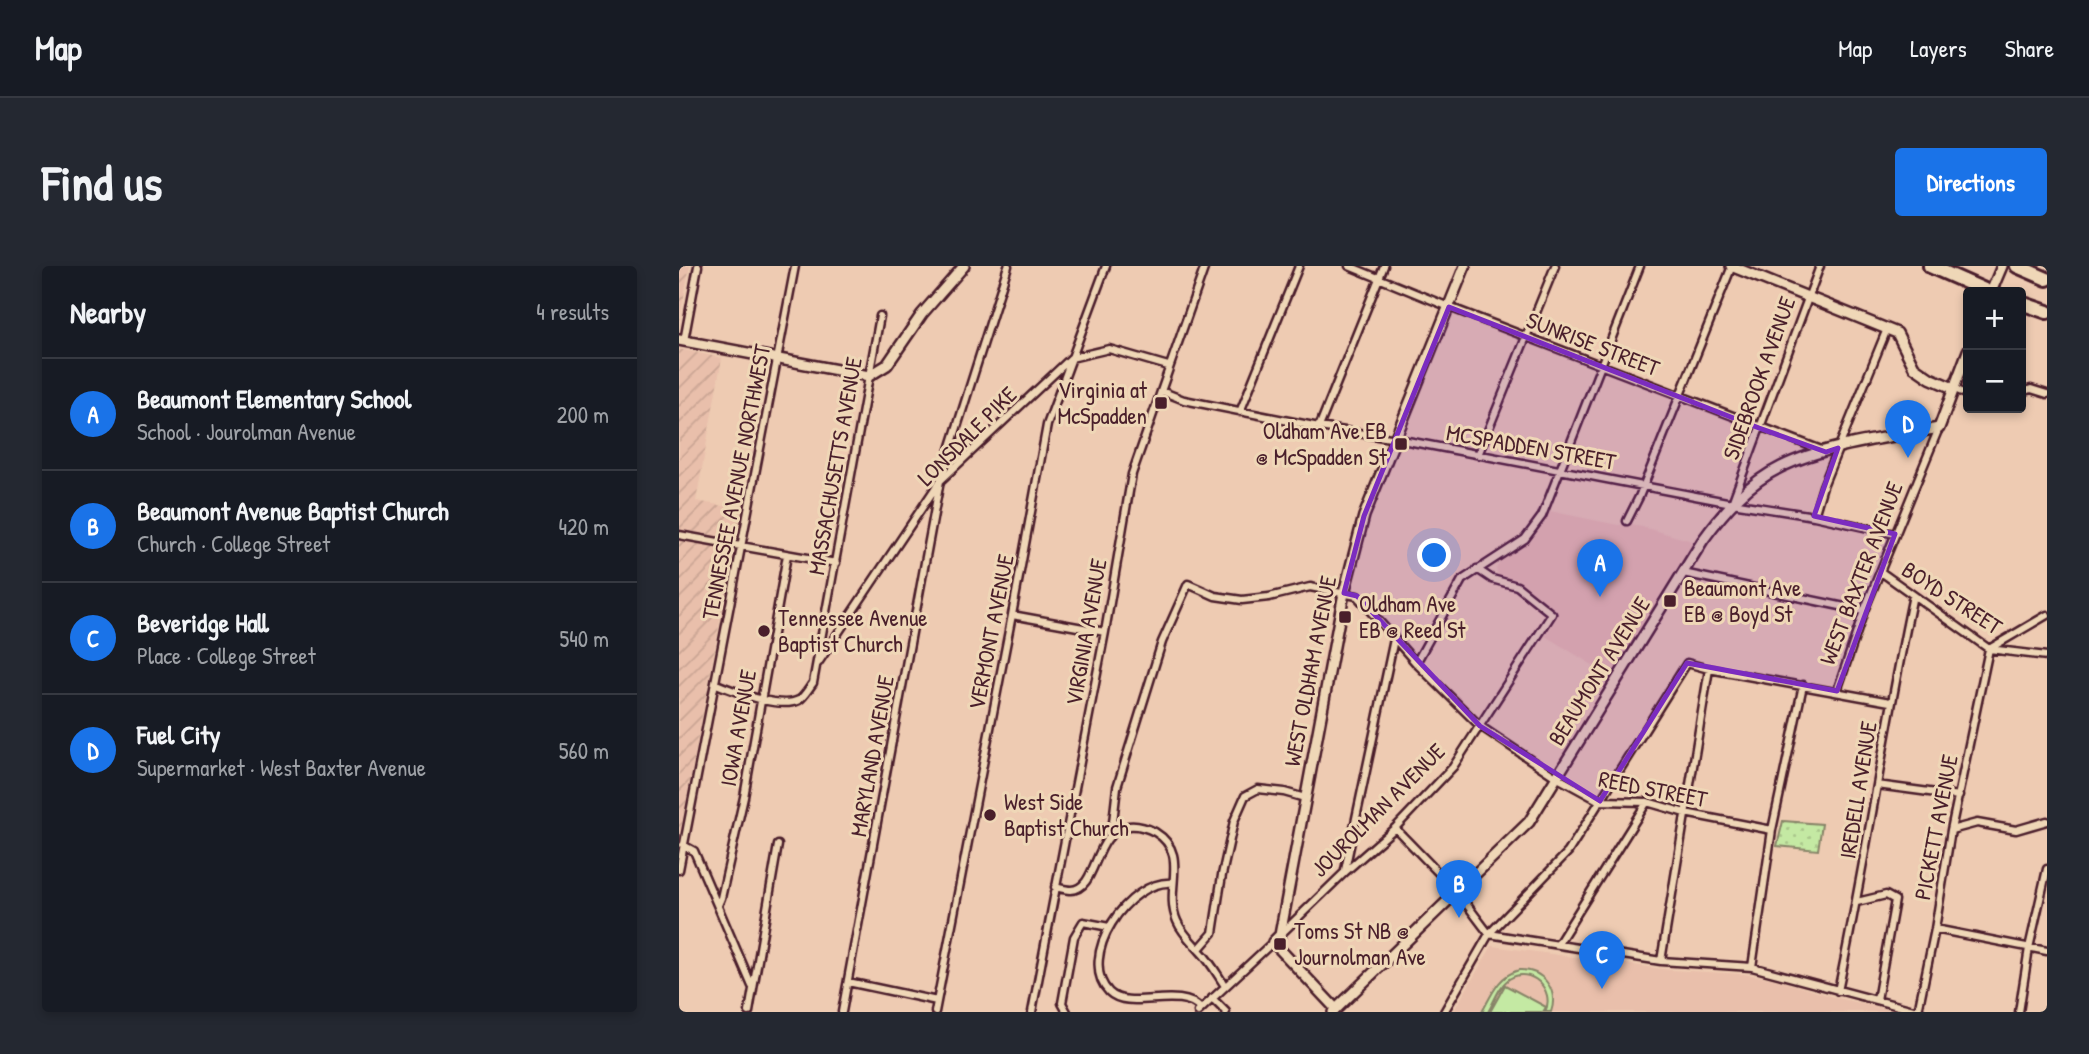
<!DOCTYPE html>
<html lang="en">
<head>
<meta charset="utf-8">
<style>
  :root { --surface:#171b24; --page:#242831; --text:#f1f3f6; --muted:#9ea1a6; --line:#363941; --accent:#1a73e8 }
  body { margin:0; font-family:"Patrick Hand",sans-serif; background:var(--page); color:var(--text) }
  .controls { position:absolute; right:21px; top:21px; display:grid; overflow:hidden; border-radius:7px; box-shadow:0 4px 10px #0003 }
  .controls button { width:63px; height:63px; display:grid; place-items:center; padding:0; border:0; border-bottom:2px solid var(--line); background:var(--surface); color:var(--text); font:35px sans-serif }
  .you { position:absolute; left:756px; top:290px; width:24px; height:24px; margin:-18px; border:5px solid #fff; border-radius:50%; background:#1a73e8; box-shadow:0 0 0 10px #1a73e833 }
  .badge { display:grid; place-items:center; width:46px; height:46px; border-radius:50%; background:var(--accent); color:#fff; font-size:23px; font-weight:700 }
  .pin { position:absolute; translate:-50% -58px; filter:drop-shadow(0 2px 4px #0008) }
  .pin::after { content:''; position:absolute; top:37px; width:24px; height:21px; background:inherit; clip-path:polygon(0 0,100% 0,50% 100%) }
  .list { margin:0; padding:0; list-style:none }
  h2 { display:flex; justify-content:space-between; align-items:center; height:91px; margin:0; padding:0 28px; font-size:30px }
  h2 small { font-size:23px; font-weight:400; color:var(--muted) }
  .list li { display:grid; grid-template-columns:46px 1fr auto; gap:21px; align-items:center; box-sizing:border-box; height:112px; padding:0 28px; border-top:2px solid var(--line) }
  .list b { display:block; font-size:26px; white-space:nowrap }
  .list p { margin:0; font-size:23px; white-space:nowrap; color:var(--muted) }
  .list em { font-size:23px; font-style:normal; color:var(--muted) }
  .map { position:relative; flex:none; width:1368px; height:746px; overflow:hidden; border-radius:7px }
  header { display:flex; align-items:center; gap:42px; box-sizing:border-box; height:98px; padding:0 35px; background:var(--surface); border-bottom:2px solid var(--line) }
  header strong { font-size:33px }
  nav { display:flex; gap:38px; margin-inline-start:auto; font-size:24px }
  .intro { display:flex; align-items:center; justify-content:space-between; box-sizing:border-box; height:168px; padding:0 42px }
  h1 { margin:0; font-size:49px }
  .button { padding:18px 32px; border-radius:7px; background:var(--accent); color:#fff; font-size:24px; font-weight:700 }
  main { display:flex; gap:42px; padding:0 42px }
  aside { flex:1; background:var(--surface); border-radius:7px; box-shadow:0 4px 10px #0003 }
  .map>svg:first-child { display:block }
</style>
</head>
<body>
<header>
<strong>Map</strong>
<nav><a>Map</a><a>Layers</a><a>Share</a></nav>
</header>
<div class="intro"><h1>Find us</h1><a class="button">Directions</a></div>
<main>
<aside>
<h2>Nearby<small>4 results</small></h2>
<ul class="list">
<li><span class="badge">A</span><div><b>Beaumont Elementary School</b><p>School · Jourolman Avenue</p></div><em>200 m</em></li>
<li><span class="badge">B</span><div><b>Beaumont Avenue Baptist Church</b><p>Church · College Street</p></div><em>420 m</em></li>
<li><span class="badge">C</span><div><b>Beveridge Hall</b><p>Place · College Street</p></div><em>540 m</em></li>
<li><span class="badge">D</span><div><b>Fuel City</b><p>Supermarket · West Baxter Avenue</p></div><em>560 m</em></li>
</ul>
</aside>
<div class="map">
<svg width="1368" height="746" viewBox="0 0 1368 746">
  <defs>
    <pattern id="industrial-furrows" width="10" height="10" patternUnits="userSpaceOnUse" patternTransform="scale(1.75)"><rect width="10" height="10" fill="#e9bfab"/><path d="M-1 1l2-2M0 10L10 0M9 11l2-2" fill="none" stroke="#c9a493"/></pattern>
    <pattern id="grass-dots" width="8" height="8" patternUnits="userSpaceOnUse" patternTransform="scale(1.75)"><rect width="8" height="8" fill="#c4e9a3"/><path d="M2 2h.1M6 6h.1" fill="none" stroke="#aac78c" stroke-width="1.8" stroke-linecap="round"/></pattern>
  </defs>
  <rect width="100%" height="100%" fill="#eecbb2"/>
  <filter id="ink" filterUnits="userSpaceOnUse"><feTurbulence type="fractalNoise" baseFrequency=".0143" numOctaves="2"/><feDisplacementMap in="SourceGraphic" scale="14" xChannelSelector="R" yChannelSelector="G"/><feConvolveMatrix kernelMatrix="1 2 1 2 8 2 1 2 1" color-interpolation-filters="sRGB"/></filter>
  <g filter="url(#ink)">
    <path fill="#e9bfab" d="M 871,245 L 939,259 L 950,257 L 1017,276 L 933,411 L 866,370 L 879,349 L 838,313 L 825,312 L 819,309 L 817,303 L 821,296 L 852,274 Z
      M 813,680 L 991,704 L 1064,708 L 1092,712 L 1155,731 L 1220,746 L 774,746 Z"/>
    <path fill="url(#industrial-furrows)" d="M 0,0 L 11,0 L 0,55 Z
      M 0,83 L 43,92 L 17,235 L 62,243 L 0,572 Z"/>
    <path fill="url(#grass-dots)" stroke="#878467" stroke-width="2" d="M 1104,555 L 1143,558 L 1139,584 L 1098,580 Z"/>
    <path fill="#c4e9a3" stroke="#878467" stroke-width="2" d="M 840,704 C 863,703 880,723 872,746 L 866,746 C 877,724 851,699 830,713 C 820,720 815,736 809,746 L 803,746 C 813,728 819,710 840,704 Z
      M 826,719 L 867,741 L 864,746 L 811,746 Z"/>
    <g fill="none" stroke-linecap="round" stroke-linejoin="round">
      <defs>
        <path id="street" d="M 670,0 L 770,41 L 1145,185
          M 5,75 L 19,0
          M 1274,122 L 1289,129
          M 482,125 L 505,134 L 640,161 L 718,173 L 1053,237 L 1135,250 L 1216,268
          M 1342,126 L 1352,123 L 1368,128
          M 561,146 L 620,0
          M 640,161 L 705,0
          M 799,189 L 876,0
          M 1053,237 L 1141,0
          M 1135,250 L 1144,220 L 1208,63
          M 948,255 L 960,231 L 1053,0
          M 0,269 L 157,297
          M 1202,306 L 1310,383 L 1368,390
          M 1004,307 L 1185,345
          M 333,349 L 426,366
          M 139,397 L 261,215 L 392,92 L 430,83 L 489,100
          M 737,397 L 783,314 L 846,273 L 863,250 L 961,0
          M 37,418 C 56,425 100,444 120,434 C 125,431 130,422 134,417 L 201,50
          M 1158,425 L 1185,345 L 1260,162
          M 1198,519 L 1280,530
          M 716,562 L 779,627 L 810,668 L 982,695 L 1073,701 L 1242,746
          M 1272,564 L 1298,557 L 1337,564 L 1368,555
          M 433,565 L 438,521 L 483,376 L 509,318 L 536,330 L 563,334 L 590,331 L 631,321 L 678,330 L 737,397 L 801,460 L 877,511 L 921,535 L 968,536 L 1006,547 L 1093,564
          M 4,579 L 15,585 L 73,720
          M 0,604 L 116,0
          M 666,604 L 715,373
          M 494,617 C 449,613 397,692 430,726 C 450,746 501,719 522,743
          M 376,621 C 381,622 386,624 392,624 C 420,623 413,565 450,560 C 459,559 468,562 476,566 C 512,588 484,623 498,655 C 503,667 512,675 521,685 C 531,695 538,708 546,720
          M 1178,636 L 1207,629 L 1216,634 L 1198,734
          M 39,639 L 42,632 L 65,531 L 108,289
          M 1256,663 L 1368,685
          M 601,669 L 666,606 L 716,562 L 774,501 L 873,348 L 838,320 L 813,313 L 798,303
          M 879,678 L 968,536
          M 520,683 L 534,667 L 543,609 L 555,555 L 566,530 L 579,523 L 605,526 L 626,532
          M 982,695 L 1030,403
          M 1073,701 L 1093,564 L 1124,419
          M 169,716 L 258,735
          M 1159,725 C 1187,594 1206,461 1234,329
          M 533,732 L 547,746
          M 1239,745 L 1256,663 L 1272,564 L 1310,383 L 1368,349
          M 70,746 L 99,579
          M 163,746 L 261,215 L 329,0
          M 256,746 L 333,349 L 368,159 L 427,0
          M 353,746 L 426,366 L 453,208 L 526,0
          M 388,746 L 383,737 L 395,671 L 404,656 L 430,661
          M 519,746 L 594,676
          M 765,746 L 810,668 L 889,586 L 1008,397 L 1030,403 L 1211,436
          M 1340,746 L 1350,682 L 1368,603"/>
        <path id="secondary" d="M 1052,0 L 1218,67 L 1235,101 L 1251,112 L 1274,122
          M 1312,26 L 1323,0
          M 0,74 L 190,110 L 208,99 L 243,48 L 285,0
          M 657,743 L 594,676 L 601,669 L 665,327 L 685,250 L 786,0
          M 654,746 L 850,556 L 1024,274 C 1045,245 1069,217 1102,201 C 1146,179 1212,171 1260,162 L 1289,85"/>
        <path id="highway" d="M 1251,0 L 1310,26
          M 1338,0 L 1368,13
          M 1342,37 L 1368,46"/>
      </defs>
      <use href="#street" stroke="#4a1f2b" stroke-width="11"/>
      <use href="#secondary" stroke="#4a1f2b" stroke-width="14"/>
      <use href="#highway" stroke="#4a1f2b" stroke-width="18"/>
      <use href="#street" stroke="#efd7b7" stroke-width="6"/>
      <use href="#secondary" stroke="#efd7b7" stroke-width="9"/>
      <use href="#highway" stroke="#efd7b7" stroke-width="12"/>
    </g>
  </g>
  <path fill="#7b2cbf" fill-opacity="0.2" stroke="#7b2cbf" stroke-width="5" stroke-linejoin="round" d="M 770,41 L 1080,162 L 1147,186 L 1159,182 L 1135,250 L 1216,268 L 1158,425 L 1008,397 L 921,535 L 801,460 L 678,330 L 665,327 L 685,250 Z"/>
  <g fill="#4a1f2b" stroke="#efd7b7" stroke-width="2.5">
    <rect x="475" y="130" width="14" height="14" rx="3.5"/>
    <rect x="715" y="171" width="14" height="14" rx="3.5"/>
    <rect x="984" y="328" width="14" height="14" rx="3.5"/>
    <rect x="659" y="344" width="14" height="14" rx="3.5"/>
    <circle cx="85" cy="365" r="7"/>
    <circle cx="311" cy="549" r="7"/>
    <rect x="594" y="671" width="14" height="14" rx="3.5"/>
  </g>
  <g text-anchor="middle" stroke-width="6" stroke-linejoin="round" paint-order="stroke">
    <g font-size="23" fill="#4a1f2b" stroke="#efd7b7">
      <text transform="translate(914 78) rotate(21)" y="8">SUNRISE STREET</text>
      <text transform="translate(1080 112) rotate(-70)" y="8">SIDEBROOK AVENUE</text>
      <text transform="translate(288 170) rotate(-45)" y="8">LONSDALE PIKE</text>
      <text transform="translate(852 181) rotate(10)" y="8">MCSPADDEN STREET</text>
      <text transform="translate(156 200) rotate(-80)" y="8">MASSACHUSETTS AVENUE</text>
      <text transform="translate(57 216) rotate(-79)" y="8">TENNESSEE AVENUE NORTHWEST</text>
      <text transform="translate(1182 307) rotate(-69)" y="8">WEST BAXTER AVENUE</text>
      <text transform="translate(1273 332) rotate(33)" y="8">BOYD STREET</text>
      <text transform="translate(312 366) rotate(-79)" y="8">VERMONT AVENUE</text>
      <text transform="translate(407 366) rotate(-80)" y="8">VIRGINIA AVENUE</text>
      <text transform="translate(631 405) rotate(-79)" y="8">WEST OLDHAM AVENUE</text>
      <text transform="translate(920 405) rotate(-58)" y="8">BEAUMONT AVENUE</text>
      <text transform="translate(59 462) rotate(-80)" y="8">IOWA AVENUE</text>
      <text transform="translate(193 490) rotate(-80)" y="8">MARYLAND AVENUE</text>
      <text transform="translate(974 523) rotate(11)" y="8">REED STREET</text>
      <text transform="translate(1179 524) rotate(-81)" y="8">IREDELL AVENUE</text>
      <text transform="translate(699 544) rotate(-45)" y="8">JOUROLMAN AVENUE</text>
      <text transform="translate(1257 561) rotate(-79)" y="8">PICKETT AVENUE</text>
    </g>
    <g font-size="23" fill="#4a1f2b" stroke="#efd7b7" text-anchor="start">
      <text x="468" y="132" text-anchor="end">Virginia at<tspan x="468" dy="26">McSpadden</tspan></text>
      <text x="708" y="173" text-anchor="end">Oldham Ave EB<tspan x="708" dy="26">@ McSpadden St</tspan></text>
      <text x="1005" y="330">Beaumont Ave<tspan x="1005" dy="26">EB @ Boyd St</tspan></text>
      <text x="680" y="346">Oldham Ave<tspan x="680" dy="26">EB @ Reed St</tspan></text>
      <text x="99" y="360">Tennessee Avenue<tspan x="99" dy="26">Baptist Church</tspan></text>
      <text x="325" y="544">West Side<tspan x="325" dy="26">Baptist Church</tspan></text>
      <text x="615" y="673">Toms St NB @<tspan x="615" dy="26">Journolman Ave</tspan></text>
    </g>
  </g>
</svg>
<div class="controls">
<button>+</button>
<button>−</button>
</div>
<div class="you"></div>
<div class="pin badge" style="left:921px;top:331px">A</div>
<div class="pin badge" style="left:780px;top:652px">B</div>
<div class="pin badge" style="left:923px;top:723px">C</div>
<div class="pin badge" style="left:1229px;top:192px">D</div>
</div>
</main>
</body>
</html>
